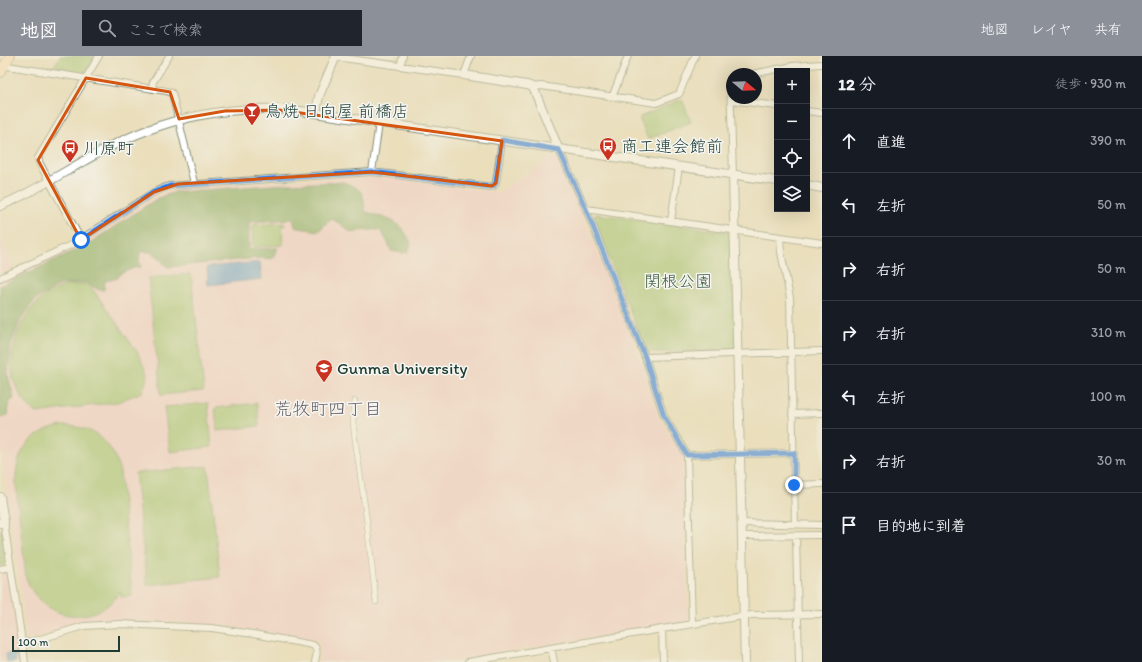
<!DOCTYPE html>
<html lang="ja">
<head>
<meta charset="utf-8">
<style>
  :root { --surface:#171b24; --page:#20242c; --text:#f1f3f6; --muted:#9ea1a6; --line:#363941; --accent:#8c9099 }
  body { margin:0; font-family:Itim,"Klee One",sans-serif; background:var(--page); color:var(--text) }
  .controls { position:absolute; right:12px; top:12px; display:grid; overflow:hidden; border-radius:0px; box-shadow:0 4px 16px #0002 }
  .controls button { width:36px; height:36px; display:grid; place-items:center; padding:0; border:0; border-bottom:1px solid var(--line); background:var(--surface); color:var(--text); font:20px sans-serif }
  .compass { position:absolute; left:726px; top:12px; width:36px; height:36px; border-radius:50%; background:var(--surface); box-shadow:0 4px 16px #0002; rotate:109deg }
  .scale { position:absolute; left:12px; bottom:10px; width:108px; box-sizing:border-box; padding-left:4px; border:2px solid #1f3d34; border-top:0; font-size:11px; line-height:14px; white-space:nowrap; color:#1f3d34; -webkit-text-stroke:3px #f6f6f2; paint-order:stroke }
  .stop { position:absolute; width:12px; height:12px; margin:-9px; border:3px solid #1a73e8; border-radius:50%; background:#fff }
  .stop.end { background:#1a73e8; border-color:#fff; box-shadow:0 1px 4px #0008 }
  .list { margin:0; padding:0; list-style:none }
  h2 { display:flex; justify-content:space-between; align-items:center; height:52px; margin:0; padding:0 16px; font-size:17px }
  h2 small { font-size:13px; font-weight:400; color:var(--muted) }
  .list li { display:grid; grid-template-columns:26px 1fr auto; gap:12px; align-items:center; box-sizing:border-box; height:64px; padding:0 16px; border-top:1px solid var(--line) }
  .list b { display:block; font-size:15px; white-space:nowrap }
  .list em { font-size:13px; font-style:normal; color:var(--muted) }
  .icon { flex:none; width:22px; height:22px; fill:none; stroke:currentColor; stroke-width:2; stroke-linecap:round; stroke-linejoin:round }
  .map { position:relative; flex:none; width:822px; height:606px; overflow:hidden }
  header { display:flex; align-items:center; gap:24px; box-sizing:border-box; height:56px; padding:0 20px; background:var(--accent); color:#fff }
  header strong { font-size:19px }
  nav { display:flex; gap:22px; margin-inline-start:auto; font-size:14px }
  .search { width:280px; height:36px; background:var(--page); display:flex; align-items:center; gap:10px; box-sizing:border-box; padding:0 14px; border-radius:0px; color:var(--muted); font-size:15px }
  main { display:flex }
  aside { flex:1; background:var(--surface) }
  .map>svg:first-child { display:block }
</style>
</head>
<body>
<header>
<strong>地図</strong>
<div class="search"><svg class="icon" aria-label="search" viewBox="0 0 24 24"><circle cx="10" cy="10" r="6"/><path d="M15 15l6 6"/></svg>ここで検索</div>
<nav><a>地図</a><a>レイヤ</a><a>共有</a></nav>
</header>
<main>
<div class="map">
<svg width="822" height="606" viewBox="0 0 822 606">
  <rect width="100%" height="100%" fill="#f6f6f2"/>
  <filter id="ink" filterUnits="userSpaceOnUse"><feTurbulence type="fractalNoise" baseFrequency=".025" numOctaves="2"/><feDisplacementMap in="SourceGraphic" scale="8" xChannelSelector="R" yChannelSelector="G"/><feConvolveMatrix kernelMatrix="1 2 1 2 8 2 1 2 1" color-interpolation-filters="sRGB"/></filter>
  <filter id="wash" filterUnits="userSpaceOnUse"><feTurbulence type="fractalNoise" baseFrequency=".012" numOctaves="4" result="noise"/><feDisplacementMap in="SourceGraphic" scale="16" xChannelSelector="R" yChannelSelector="G"/><feGaussianBlur stdDeviation="0.9" result="paint"/><feColorMatrix in="noise" values="0 0 0 0 0 0 0 0 0 0 0 0 0 0 0 0 0 1.4 0 .05"/><feComposite in="paint" operator="in"/></filter>
  <g filter="url(#wash)">
    <rect width="100%" height="100%" fill="#eadebb"/>
    <path fill="#f7cfd0" d="M 555,100 L 560,102 L 637,293 L 659,361 L 684,399 L 688,563 L 685,566 L 447,606 L 318,606 L 320,586 L 230,571 L 191,567 L 115,565 L 85,567 L 31,583 L 27,582 L 0,386 L 0,226 L 86,186 L 154,140 L 167,135 L 198,130 L 372,119 L 499,136 Z
      M 2,184 L 13,212 L 0,218 L 0,185 Z
      M 0,517 L 5,517 L 9,518 L 21,606 L 0,606 Z"/>
    <path fill="#9cc36e" stroke="#5e8051" d="M 60,0 L 95,0 L 85,17 L 82,18 L 52,14 Z
      M 682,43 L 691,66 L 648,83 L 640,65 L 640,61 Z
      M 596,158 L 729,176 L 732,179 L 735,292 L 732,295 L 650,296 L 645,293 L 593,161 Z
      M 284,167 L 285,170 L 282,170 L 283,189 L 253,191 L 252,169 Z
      M 191,218 L 204,335 L 161,339 L 148,222 Z
      M 89,228 L 138,297 L 148,320 L 142,336 L 118,346 L 36,357 C 25,348 17,336 13,322 C 6,289 26,244 59,232 C 68,228 79,228 89,228 Z
      M 208,347 L 212,391 L 170,396 L 164,351 Z
      M 257,347 L 259,370 L 217,375 L 215,352 Z
      M 62,370 C 94,369 113,386 120,416 L 132,540 L 121,541 L 120,535 C 114,546 105,553 92,557 C 63,566 36,550 26,522 L 16,430 C 14,397 29,376 62,370 Z
      M 208,410 L 220,521 L 147,529 L 135,417 Z
      M 0,473 L 3,476 L 7,507 L 4,509 L 0,510 Z"/>
    <path fill="#7da961" stroke="#4e734a" d="M 344,126 C 363,135 363,134 365,155 C 388,165 399,161 411,187 L 408,196 L 402,197 L 391,195 L 387,185 L 380,174 L 363,174 L 353,177 C 344,173 342,167 331,163 C 326,167 323,172 318,175 L 298,172 L 295,170 L 293,163 L 249,166 L 249,193 L 278,192 L 272,203 L 259,202 L 167,211 C 159,202 154,193 140,196 L 139,205 L 141,211 L 134,212 L 120,218 L 118,222 L 105,225 L 104,234 L 99,234 L 85,226 L 59,229 L 35,244 L 21,263 L 11,288 L 8,318 L 14,343 L 11,344 L 7,354 L 9,358 L 6,361 L 0,362 L 0,230 L 88,188 L 158,142 L 175,136 L 287,128 Z"/>
    <path fill="#669ed4" stroke="#426e84" d="M 260,206 L 262,223 L 208,229 L 207,211 Z
      M 15,597 L 16,606 L 7,606 L 6,598 Z"/>
  </g>
  <g filter="url(#ink)">
    <g fill="none" stroke-linecap="round" stroke-linejoin="round">
      <defs>
        <path id="pedestrian" d="M 355,345 L 353,366 L 355,383 L 366,459 L 376,546"/>
        <path id="minor" d="M 336,1 L 464,19 L 471,0
          M 1,9 L 167,35 L 172,37 L 194,127
          M 400,10 L 403,0
          M 752,18 L 793,10 L 822,8
          M 732,23 L 730,24 L 733,119
          M 533,31 L 541,30 L 656,47 L 679,38 L 695,0
          M 152,33 L 153,26 L 169,0
          M 613,39 L 628,0
          M 731,44 L 777,50
          M 807,55 L 822,57
          M 559,94 L 586,153 L 645,301 L 664,360 L 687,399 L 692,568
          M 372,116 L 379,67
          M 586,153 L 822,187
          M 671,165 L 679,111
          M 780,181 L 781,196 L 790,242 L 795,469
          M 81,184 L 49,125 L 39,106 L 38,102 L 99,0
          M 0,222 L 75,187 L 154,136 L 169,130 L 372,116 L 490,131 L 494,130 L 496,127 L 502,85
          M 645,301 L 822,295
          M 792,358 L 822,357
          M 687,399 L 794,397
          M 794,429 L 822,428
          M 4,466 L 25,606
          M 742,467 L 822,469
          M 743,480 L 822,479
          M 796,480 L 799,606
          M 0,513 L 11,511
          M 662,573 L 663,606
          M 23,587 L 30,586 L 84,570 L 119,568 L 212,572 L 253,578 L 313,589 C 319,593 316,600 315,606
          M 551,592 L 554,606
          M 468,606 L 662,573 L 737,561 L 752,559 L 822,558"/>
        <path id="tertiary" d="M 464,19 L 527,29 L 533,31 L 559,94
          M 316,57 L 319,40 L 336,0
          M 733,119 L 745,606
          M 807,129 L 822,132
          M 0,150 C 36,135 68,113 102,95 C 162,62 232,47 301,55 L 777,125
          M 0,441 L 4,466 L 0,467"/>
        <path id="secondary" d="M 0,17 L 10,0"/>
      </defs>
      <use href="#pedestrian" stroke="#848e78" stroke-width="6"/>
      <use href="#minor" stroke="#848e78" stroke-width="8"/>
      <use href="#tertiary" stroke="#848e78" stroke-width="10"/>
      <use href="#secondary" stroke="#848e78" stroke-width="10"/>
      <use href="#pedestrian" stroke="#fff" stroke-width="5"/>
      <use href="#minor" stroke="#fff" stroke-width="6"/>
      <use href="#tertiary" stroke="#fff" stroke-width="8"/>
      <use href="#secondary" stroke="#ffe4c6" stroke-width="9"/>
    </g>
  </g>
  <g fill="none" stroke-linecap="round" stroke-linejoin="round" filter="url(#ink)">
    <path stroke="#1a73e8" stroke-width="5" d="M 81,184 L 154,136 L 170,130 L 372,116 L 490,131 L 494,130 L 496,127 L 502,84 L 559,94 L 586,153 L 645,301 L 664,360 L 687,399 L 794,397 L 794,429"/>
  </g>
  <path d="M0 0H822V606H0ZM 86,22 L 170,36 L 179,63 L 225,55 L 279,54 L 502,85 L 496,127 L 492,130 L 372,116 L 178,128 L 154,136 L 81,184 L 38,104 Z" fill="#eadebb" fill-opacity=".55" fill-rule="evenodd"/>
  <path fill="none" stroke="#d45610" stroke-width="3" stroke-linejoin="round" d="M 86,22 L 170,36 L 179,63 L 225,55 L 279,54 L 502,85 L 496,127 L 492,130 L 372,116 L 178,128 L 154,136 L 81,184 L 38,104 Z"/>
  <defs>
    <symbol id="bar-pin" viewBox="-11 -11 22 30"><path d="M0 17L-7.5 6A9.5 9.5 0 1 1 7.5 6Z" fill="#c8321e" stroke="#f6f6f2"/><path d="M-6-5H6L.8 .8V4.5H3.5V6h-7V4.5H-.8V.8Z" fill="#fff"/></symbol>
    <symbol id="bus-pin" viewBox="-11 -11 22 30"><path d="M0 17L-7.5 6A9.5 9.5 0 1 1 7.5 6Z" fill="#c8321e" stroke="#f6f6f2"/><path d="M-5-6H5V4H4V6H2V4H-2V6H-4V4H-5ZM-3.5-4V0h7V-4ZM-3.5 1.2v1.5H-2V1.2ZM2 1.2v1.5H3.5V1.2Z" fill="#fff"/></symbol>
    <symbol id="university-pin" viewBox="-11 -11 22 30"><path d="M0 17L-7.5 6A9.5 9.5 0 1 1 7.5 6Z" fill="#c8321e" stroke="#f6f6f2"/><path d="M0-5L7-2L0 1L-7-2ZM-4 1L0 2.5L4 1V4Q0 6-4 4Z" fill="#fff"/></symbol>
  </defs>
  <g fill-rule="evenodd">
    <use href="#bar-pin" x="242" y="45" width="20" height="27"/>
    <use href="#bus-pin" x="598" y="80" width="20" height="27"/>
    <use href="#bus-pin" x="60" y="82" width="20" height="27"/>
    <use href="#university-pin" x="314" y="302" width="20" height="27"/>
  </g>
  <g text-anchor="middle" stroke-width="3" stroke-linejoin="round" paint-order="stroke">
    <g font-size="17" fill="#1f3d34" stroke="#f6f6f2" text-anchor="start">
      <text x="265" y="61">鳥焼 日向屋 前橋店</text>
      <text x="621" y="96">商工連会館前</text>
      <text x="83" y="98">川原町</text>
      <text x="337" y="318">Gunma University</text>
    </g>
    <g font-size="17" fill="#3e5e42" stroke="#f6f6f2">
      <text x="678" y="231">関根公園</text>
    </g>
    <g font-size="18" fill="#696167" stroke="#f6f6f2">
      <text x="328" y="359">荒牧町四丁目</text>
    </g>
  </g>
</svg>
<div class="controls">
<button>+</button>
<button>−</button>
<button><svg class="icon" aria-label="locate" viewBox="0 0 24 24"><circle cx="12" cy="12" r="6"/><path d="M12 2v4M12 18v4M2 12h4M18 12h4"/></svg></button>
<button><svg class="icon" aria-label="layers" viewBox="0 0 24 24"><path d="M12 4l9 5-9 5-9-5zM3 14l9 5 9-5"/></svg></button>
</div>
<svg class="compass" viewBox="-18 -18 36 36"><path d="M0-13l5 13h-10z" fill="#e53935"/><path d="M0 13l5-13h-10z" fill="#9ea1a6"/></svg>
<div class="scale">100 m</div>
<div class="stop" style="left:81px;top:184px"></div>
<div class="stop end" style="left:794px;top:429px"></div>
</div>
<aside>
<h2>12 分<small>徒歩 · 930 m</small></h2>
<ul class="list">
<li><svg class="icon" aria-label="ahead" viewBox="0 0 24 24"><path d="M12 20V5M6 11l6-6 6 6"/></svg><div><b>直進</b></div><em>390 m</em></li>
<li><svg class="icon" aria-label="left" viewBox="0 0 24 24"><path d="M17 20v-9H6M10 6l-5 5 5 5"/></svg><div><b>左折</b></div><em>50 m</em></li>
<li><svg class="icon" aria-label="right" viewBox="0 0 24 24"><path d="M7 20v-9h11M14 6l5 5-5 5"/></svg><div><b>右折</b></div><em>50 m</em></li>
<li><svg class="icon" aria-label="right" viewBox="0 0 24 24"><path d="M7 20v-9h11M14 6l5 5-5 5"/></svg><div><b>右折</b></div><em>310 m</em></li>
<li><svg class="icon" aria-label="left" viewBox="0 0 24 24"><path d="M17 20v-9H6M10 6l-5 5 5 5"/></svg><div><b>左折</b></div><em>100 m</em></li>
<li><svg class="icon" aria-label="right" viewBox="0 0 24 24"><path d="M7 20v-9h11M14 6l5 5-5 5"/></svg><div><b>右折</b></div><em>30 m</em></li>
<li><svg class="icon" aria-label="arrive" viewBox="0 0 24 24"><path d="M6 21V4h12l-3 4 3 4H6"/></svg><div><b>目的地に到着</b></div></li>
</ul>
</aside>
</main>
</body>
</html>
